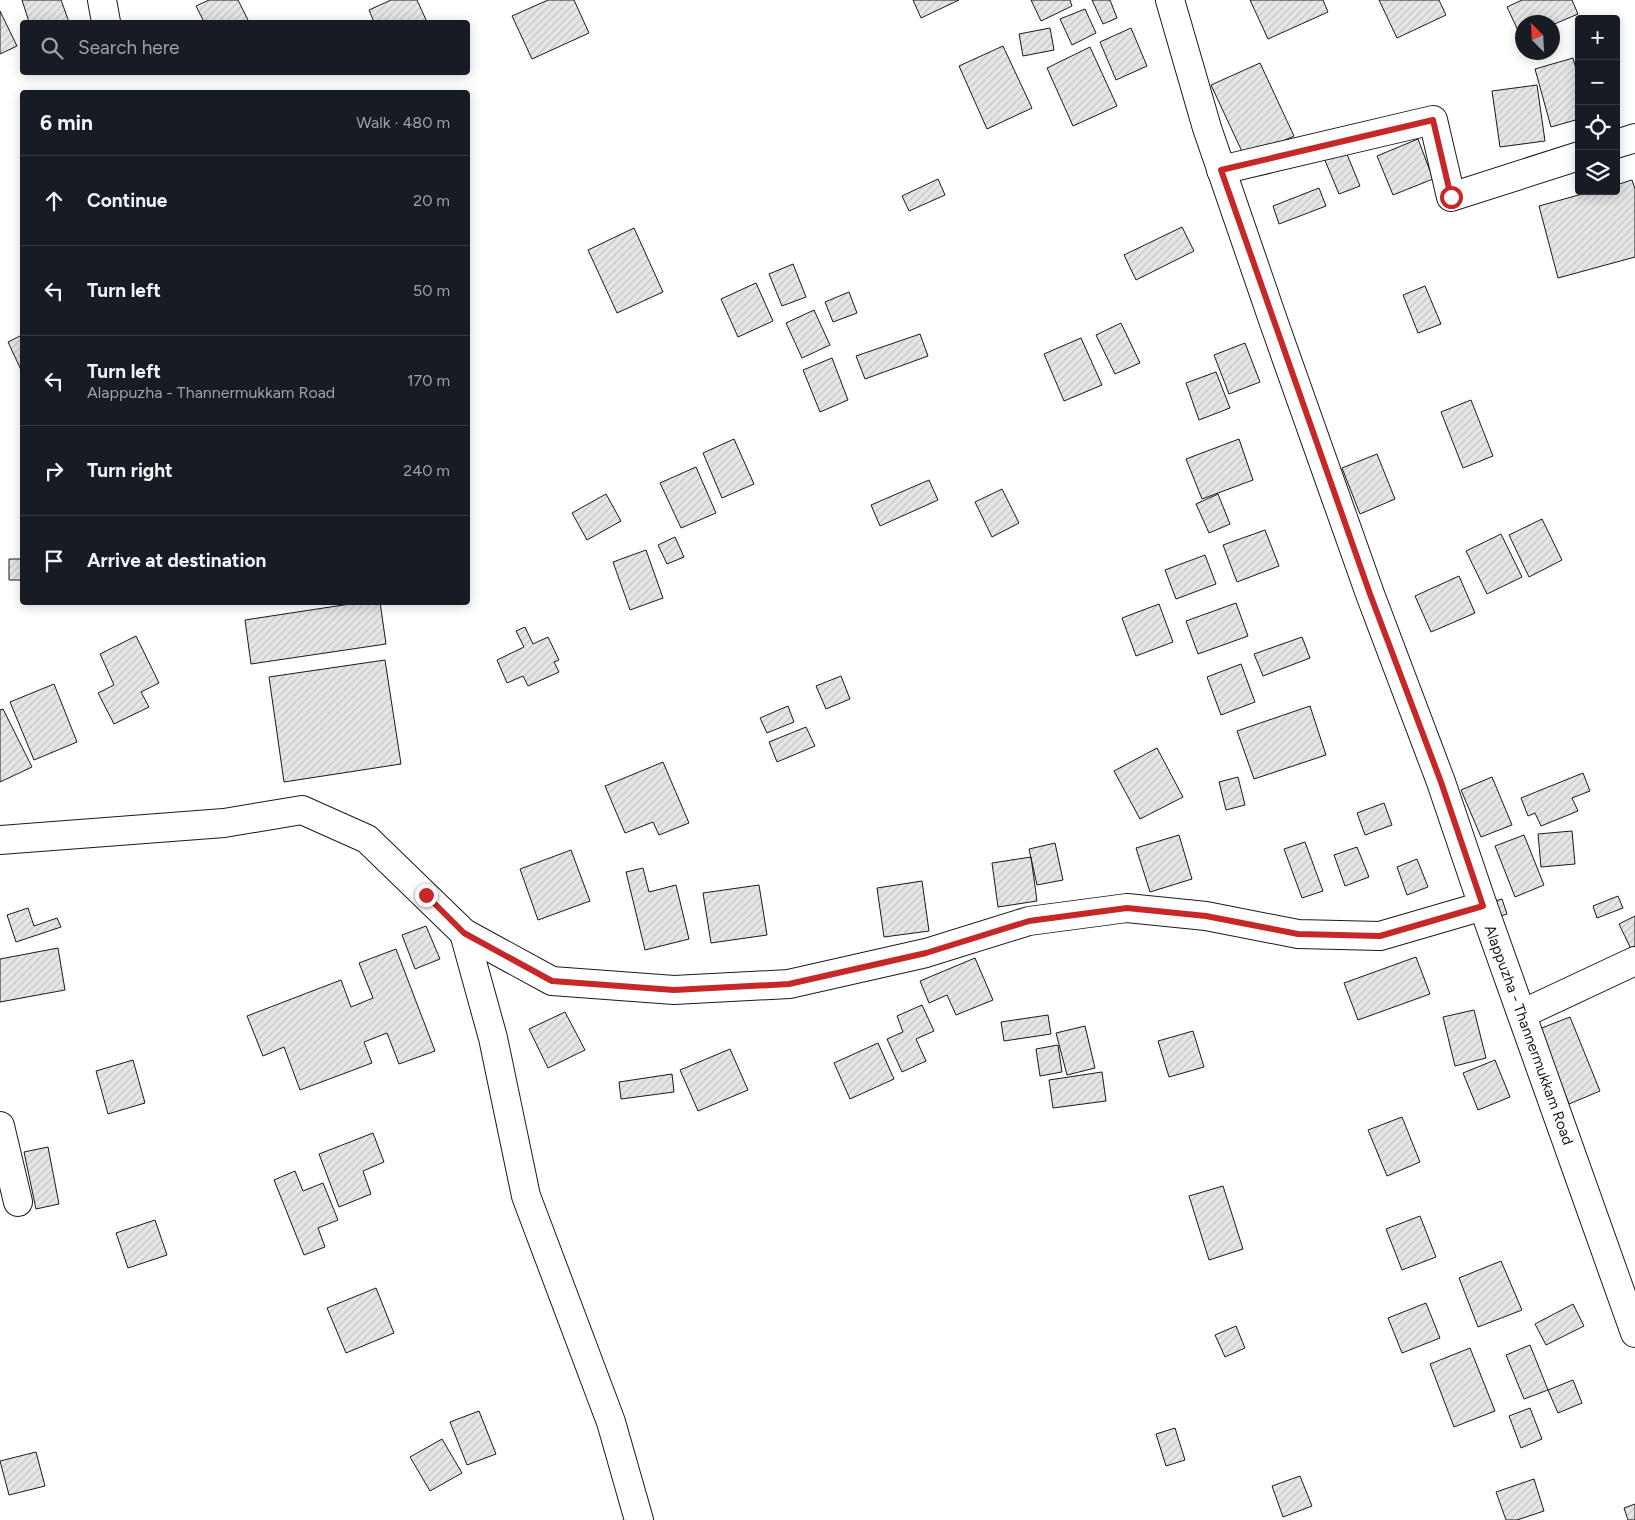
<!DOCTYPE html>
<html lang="en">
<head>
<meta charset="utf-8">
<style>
  :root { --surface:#171b24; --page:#20242c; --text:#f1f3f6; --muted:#9ea1a6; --line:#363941 }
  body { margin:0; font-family:Figtree,sans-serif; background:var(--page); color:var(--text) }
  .controls { position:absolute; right:15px; top:15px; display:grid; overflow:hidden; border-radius:5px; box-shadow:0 2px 12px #0003 }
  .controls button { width:45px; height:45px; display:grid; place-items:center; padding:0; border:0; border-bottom:1px solid var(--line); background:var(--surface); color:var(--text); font:25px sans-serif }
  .compass { position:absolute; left:1515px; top:15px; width:45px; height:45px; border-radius:50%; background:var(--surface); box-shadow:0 2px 12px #0003; rotate:336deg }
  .stop { position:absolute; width:15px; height:15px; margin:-11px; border:4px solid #c62828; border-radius:50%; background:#fff }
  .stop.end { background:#c62828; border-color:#fff; box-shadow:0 1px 5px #0008 }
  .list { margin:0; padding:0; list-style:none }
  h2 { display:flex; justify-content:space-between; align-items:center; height:65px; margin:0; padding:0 20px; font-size:21px }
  h2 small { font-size:16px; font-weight:400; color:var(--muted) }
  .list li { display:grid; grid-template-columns:32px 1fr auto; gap:15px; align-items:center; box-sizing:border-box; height:90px; padding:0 20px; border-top:1px solid var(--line) }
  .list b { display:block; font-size:19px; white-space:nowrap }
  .list p { margin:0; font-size:16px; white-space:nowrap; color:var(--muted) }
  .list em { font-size:16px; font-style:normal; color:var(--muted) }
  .icon { flex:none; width:28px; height:28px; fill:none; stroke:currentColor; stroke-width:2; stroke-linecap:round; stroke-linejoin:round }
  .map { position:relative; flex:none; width:1635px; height:1520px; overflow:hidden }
  .search { position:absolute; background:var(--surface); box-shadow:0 2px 12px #0003; left:20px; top:20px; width:450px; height:55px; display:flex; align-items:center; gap:12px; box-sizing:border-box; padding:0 18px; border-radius:5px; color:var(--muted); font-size:19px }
  .panel { position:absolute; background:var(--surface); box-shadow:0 2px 12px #0003; left:20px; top:90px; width:450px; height:515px; border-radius:5px }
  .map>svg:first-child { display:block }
</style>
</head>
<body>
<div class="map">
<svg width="1635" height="1520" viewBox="0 0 1635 1520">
  <defs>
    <pattern id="building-hatch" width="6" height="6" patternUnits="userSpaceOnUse" patternTransform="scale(1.25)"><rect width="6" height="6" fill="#e6e6e6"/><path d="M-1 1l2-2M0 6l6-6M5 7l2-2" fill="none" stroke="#c5c5c5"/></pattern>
  </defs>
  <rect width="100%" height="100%" fill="#fff"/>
  <path fill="url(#building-hatch)" stroke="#1a1a1a" d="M 22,0 L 61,0 L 69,22 L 29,22 Z
    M 209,0 L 238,0 L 249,22 L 204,22 L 196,6 Z
    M 391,0 L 417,0 L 427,22 L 374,22 L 369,10 Z
    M 548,0 L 574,0 L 589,33 L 532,59 L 512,16 Z
    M 913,0 L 959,0 L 921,18 Z
    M 1031,0 L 1070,0 L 1072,6 L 1041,21 Z
    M 1092,0 L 1110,0 L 1117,18 L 1103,24 Z
    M 1250,0 L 1323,0 L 1328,12 L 1268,39 Z
    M 1379,0 L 1439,0 L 1446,15 L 1397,38 Z
    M 1522,0 L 1572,0 L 1578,14 L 1552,25 L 1552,22 L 1522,22 L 1522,39 L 1507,7 Z
    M 1085,9 L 1096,33 L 1072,45 L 1060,19 Z
    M 0,11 L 17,46 L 0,54 Z
    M 1050,28 L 1054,50 L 1023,56 L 1019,34 Z
    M 1131,28 L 1147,66 L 1116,80 L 1100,42 Z
    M 1003,46 L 1032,108 L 987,129 L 959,66 Z
    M 1090,47 L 1117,106 L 1073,126 L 1047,68 Z
    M 1573,58 L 1579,80 L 1579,119 L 1551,127 L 1535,69 Z
    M 1260,63 L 1294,136 L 1245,158 L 1211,85 Z
    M 1537,85 L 1545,141 L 1500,147 L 1492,91 Z
    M 1418,139 L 1433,179 L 1393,195 L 1377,156 Z
    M 1342,142 L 1360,186 L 1339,194 L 1321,151 Z
    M 938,179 L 945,195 L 909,211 L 902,196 Z
    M 1632,180 L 1635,189 L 1635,257 L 1558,278 L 1539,206 L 1593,191 L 1616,191 L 1616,185 Z
    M 1319,188 L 1326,206 L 1279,224 L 1273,206 Z
    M 1182,227 L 1194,251 L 1136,280 L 1124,255 Z
    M 634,228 L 663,292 L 617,313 L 588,250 Z
    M 793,264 L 806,297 L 782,306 L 769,274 Z
    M 756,283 L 773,321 L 738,337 L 721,299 Z
    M 1425,286 L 1441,324 L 1418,333 L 1403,295 Z
    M 849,292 L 857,313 L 833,322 L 825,302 Z
    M 814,310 L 830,345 L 802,358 L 786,323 Z
    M 1121,323 L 1140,363 L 1115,374 L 1096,335 Z
    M 920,334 L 928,356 L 865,379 L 856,356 Z
    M 22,335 L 22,372 L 8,342 Z
    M 1081,338 L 1102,385 L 1064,401 L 1044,354 Z
    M 1245,343 L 1260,382 L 1229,394 L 1214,355 Z
    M 832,358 L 848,400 L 820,412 L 803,370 Z
    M 1216,372 L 1230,408 L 1199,420 L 1186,383 Z
    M 1471,400 L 1493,456 L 1463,468 L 1441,412 Z
    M 734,439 L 754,484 L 722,498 L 703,453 Z
    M 1239,439 L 1253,480 L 1202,499 L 1186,459 Z
    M 1377,454 L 1395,499 L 1360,514 L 1342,468 Z
    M 696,467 L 716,513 L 681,528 L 660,483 Z
    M 929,480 L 938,500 L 880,526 L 871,505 Z
    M 1002,489 L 1019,523 L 992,537 L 975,502 Z
    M 606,494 L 621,521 L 587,540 L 572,513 Z
    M 1218,494 L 1230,524 L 1209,533 L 1196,504 Z
    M 1542,519 L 1562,560 L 1529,577 L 1509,535 Z
    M 1265,530 L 1279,566 L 1237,582 L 1223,545 Z
    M 1501,534 L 1522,577 L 1487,594 L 1466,551 Z
    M 675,537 L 684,557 L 667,564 L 658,545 Z
    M 646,550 L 663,598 L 630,610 L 613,562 Z
    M 1205,555 L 1216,584 L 1176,599 L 1165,570 Z
    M 9,559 L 22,559 L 22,580 L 9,580 Z
    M 1459,576 L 1475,613 L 1431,632 L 1415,596 Z
    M 363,602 L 380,602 L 386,644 L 251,664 L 245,620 Z
    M 1236,603 L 1248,636 L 1198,654 L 1186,621 Z
    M 1159,604 L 1173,642 L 1136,656 L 1122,618 Z
    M 525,627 L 533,644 L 548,637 L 559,660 L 554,662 L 559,672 L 528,686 L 523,676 L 507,683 L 497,660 L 524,647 L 516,631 Z
    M 136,636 L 159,683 L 141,692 L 149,707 L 114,724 L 98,693 L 114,685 L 100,654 Z
    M 1302,637 L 1310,658 L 1263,676 L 1254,654 Z
    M 385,660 L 401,764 L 284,782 L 269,677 Z
    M 1241,664 L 1255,702 L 1221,715 L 1207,677 Z
    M 841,676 L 850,699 L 826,709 L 816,686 Z
    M 54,684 L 77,742 L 34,760 L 10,702 Z
    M 788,706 L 794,722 L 767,733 L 760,718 Z
    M 1310,706 L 1326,755 L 1254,779 L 1237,731 Z
    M 3,709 L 32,767 L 0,782 L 0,710 Z
    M 806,727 L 815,746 L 777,762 L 769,742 Z
    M 1157,748 L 1183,797 L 1140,819 L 1114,771 Z
    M 663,762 L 689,823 L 659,835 L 653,822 L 625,833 L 605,786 Z
    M 1583,773 L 1590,791 L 1572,798 L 1578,811 L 1541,826 L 1535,813 L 1528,816 L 1521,798 Z
    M 1238,777 L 1245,805 L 1226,810 L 1219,782 Z
    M 1492,777 L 1512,825 L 1481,837 L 1461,790 Z
    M 1384,803 L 1392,825 L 1365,835 L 1357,813 Z
    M 1572,831 L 1575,864 L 1541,867 L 1538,834 Z
    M 1179,835 L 1192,879 L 1150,892 L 1136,848 Z
    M 1524,835 L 1544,885 L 1515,897 L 1495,846 Z
    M 1305,842 L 1323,891 L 1302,898 L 1284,849 Z
    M 1055,843 L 1063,880 L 1037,885 L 1029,849 Z
    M 1357,847 L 1369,877 L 1345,886 L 1334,855 Z
    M 571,850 L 590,901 L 538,920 L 520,869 Z
    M 1031,857 L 1037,901 L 998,907 L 992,863 Z
    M 1417,859 L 1428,887 L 1407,895 L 1397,867 Z
    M 643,868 L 649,892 L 676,885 L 689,939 L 645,950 L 626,872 Z
    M 922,881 L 929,931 L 884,937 L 877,888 Z
    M 759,885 L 767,935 L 711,943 L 703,893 Z
    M 1618,896 L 1623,908 L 1597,918 L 1593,906 Z
    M 1502,899 L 1507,914 L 1497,917 L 1492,902 Z
    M 28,908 L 34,926 L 57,918 L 61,927 L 16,942 L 7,915 Z
    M 1635,916 L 1635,950 L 1632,951 L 1619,924 Z
    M 426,926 L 440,959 L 415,969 L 402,935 Z
    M 58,948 L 65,990 L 0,1002 L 0,959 Z
    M 396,949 L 435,1051 L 399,1064 L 387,1033 L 364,1042 L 372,1063 L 300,1090 L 284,1047 L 263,1056 L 247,1016 L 341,980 L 351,1007 L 373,998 L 359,963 Z
    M 1416,957 L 1430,994 L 1358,1020 L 1344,983 Z
    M 975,958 L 993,1000 L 956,1015 L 947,995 L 929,1003 L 920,981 Z
    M 922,1005 L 934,1031 L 916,1039 L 926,1061 L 902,1072 L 887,1039 L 903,1032 L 897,1016 Z
    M 1474,1010 L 1486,1058 L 1455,1066 L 1443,1017 Z
    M 565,1012 L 585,1050 L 548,1068 L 529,1029 Z
    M 1048,1015 L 1051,1034 L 1004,1041 L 1001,1022 Z
    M 1570,1017 L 1600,1091 L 1569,1104 L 1539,1029 Z
    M 1085,1026 L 1095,1068 L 1067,1075 L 1056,1033 Z
    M 1193,1031 L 1204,1067 L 1169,1077 L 1158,1041 Z
    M 878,1043 L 894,1079 L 850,1099 L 834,1063 Z
    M 1058,1045 L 1062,1072 L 1040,1076 L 1036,1049 Z
    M 730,1049 L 748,1090 L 698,1111 L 680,1070 Z
    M 133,1060 L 145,1103 L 108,1114 L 96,1071 Z
    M 1495,1060 L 1510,1097 L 1478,1110 L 1463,1073 Z
    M 1102,1072 L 1106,1101 L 1053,1108 L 1049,1080 Z
    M 672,1074 L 674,1092 L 621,1099 L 619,1082 Z
    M 1402,1117 L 1420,1162 L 1387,1176 L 1368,1130 Z
    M 373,1133 L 384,1162 L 363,1171 L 371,1194 L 339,1207 L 319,1154 Z
    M 48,1147 L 59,1204 L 36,1209 L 24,1152 Z
    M 295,1171 L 303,1191 L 323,1183 L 338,1220 L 318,1228 L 325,1247 L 304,1255 L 274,1180 Z
    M 1223,1186 L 1243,1249 L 1209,1260 L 1189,1196 Z
    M 1420,1216 L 1436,1257 L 1402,1270 L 1386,1229 Z
    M 155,1220 L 167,1255 L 128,1268 L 116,1233 Z
    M 1501,1261 L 1522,1310 L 1478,1327 L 1459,1278 Z
    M 376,1288 L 394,1333 L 346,1353 L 327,1308 Z
    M 1426,1303 L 1440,1338 L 1402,1353 L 1388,1318 Z
    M 1573,1304 L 1584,1326 L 1546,1345 L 1535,1324 Z
    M 1236,1326 L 1245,1348 L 1225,1357 L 1215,1335 Z
    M 1530,1345 L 1548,1390 L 1524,1399 L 1506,1355 Z
    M 1470,1348 L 1495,1411 L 1454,1427 L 1430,1364 Z
    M 1573,1380 L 1582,1403 L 1558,1413 L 1548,1390 Z
    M 1530,1408 L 1542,1439 L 1521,1448 L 1509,1416 Z
    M 479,1411 L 496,1454 L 467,1465 L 450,1422 Z
    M 1175,1428 L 1185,1460 L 1166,1466 L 1156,1434 Z
    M 442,1439 L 462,1473 L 430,1491 L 410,1457 Z
    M 36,1452 L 45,1486 L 9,1495 L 0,1461 Z
    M 1300,1476 L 1312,1506 L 1283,1517 L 1272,1486 Z
    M 1534,1479 L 1544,1511 L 1517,1520 L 1506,1520 L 1496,1492 Z
    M 1635,1504 L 1635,1520 L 1628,1520 L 1624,1508 Z"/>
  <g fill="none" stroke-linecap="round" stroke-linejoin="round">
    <defs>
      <path id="minor" d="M 102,0 L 106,22
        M 1616,144 L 1635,138
        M 1221,170 L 1433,120 L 1451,197 L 1579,156
        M 464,933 L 493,1038 L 526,1196 L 611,1422 L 639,1520
        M 1522,1014 L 1635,961
        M 0,1126 L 18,1202"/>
      <path id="tertiary" d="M 0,840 L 224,823 L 302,810 L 367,839 L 464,933 L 552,981 L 674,990 L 789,984 L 926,953 L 1029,921 L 1127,908 L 1206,916 L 1298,934 L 1380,936 L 1483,906"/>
      <path id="primary" d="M 1170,0 L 1207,128 L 1274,323 L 1370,594 L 1441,782 L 1483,906 L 1635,1333"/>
    </defs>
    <use href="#minor" stroke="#1a1a1a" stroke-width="30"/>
    <use href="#tertiary" stroke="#1a1a1a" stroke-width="30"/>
    <use href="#primary" stroke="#1a1a1a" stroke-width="30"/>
    <use href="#minor" stroke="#fff" stroke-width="28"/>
    <use href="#tertiary" stroke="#fff" stroke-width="28"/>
    <use href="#primary" stroke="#fff" stroke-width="28"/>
  </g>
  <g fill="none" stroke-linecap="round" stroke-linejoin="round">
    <path stroke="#c62828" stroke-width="6" d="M 426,895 L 464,933 L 552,981 L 674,990 L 789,984 L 926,953 L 1029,921 L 1127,908 L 1206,916 L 1298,934 L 1380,936 L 1483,906 L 1441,782 L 1370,594 L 1221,170 L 1433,120 L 1451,197"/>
  </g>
  <g text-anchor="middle" stroke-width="4" stroke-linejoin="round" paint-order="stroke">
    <g font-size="15" fill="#1a1a1a" stroke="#fff">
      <text transform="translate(1529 1035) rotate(70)" y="5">Alappuzha - Thannermukkam Road</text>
    </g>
  </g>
</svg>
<div class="controls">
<button>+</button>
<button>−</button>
<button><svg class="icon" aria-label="locate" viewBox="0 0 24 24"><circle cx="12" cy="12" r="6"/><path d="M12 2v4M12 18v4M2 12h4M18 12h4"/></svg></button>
<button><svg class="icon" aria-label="layers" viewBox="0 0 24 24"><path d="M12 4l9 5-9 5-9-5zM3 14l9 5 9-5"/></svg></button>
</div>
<svg class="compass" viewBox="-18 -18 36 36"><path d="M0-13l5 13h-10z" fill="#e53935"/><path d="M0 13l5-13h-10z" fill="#9ea1a6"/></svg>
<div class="stop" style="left:1451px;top:197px"></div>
<div class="stop end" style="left:426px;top:895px"></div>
<div class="search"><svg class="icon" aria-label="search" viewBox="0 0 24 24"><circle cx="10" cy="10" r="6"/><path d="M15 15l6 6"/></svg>Search here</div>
<section class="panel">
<h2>6 min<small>Walk · 480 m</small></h2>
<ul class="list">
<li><svg class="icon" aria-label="ahead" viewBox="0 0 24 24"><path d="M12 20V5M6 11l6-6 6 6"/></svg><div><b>Continue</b></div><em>20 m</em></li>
<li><svg class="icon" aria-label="left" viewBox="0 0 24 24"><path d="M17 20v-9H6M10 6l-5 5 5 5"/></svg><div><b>Turn left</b></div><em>50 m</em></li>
<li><svg class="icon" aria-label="left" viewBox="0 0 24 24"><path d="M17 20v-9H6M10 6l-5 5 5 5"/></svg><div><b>Turn left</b><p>Alappuzha - Thannermukkam Road</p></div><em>170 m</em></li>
<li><svg class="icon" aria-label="right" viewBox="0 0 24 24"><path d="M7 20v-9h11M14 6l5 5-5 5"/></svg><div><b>Turn right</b></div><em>240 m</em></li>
<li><svg class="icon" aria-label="arrive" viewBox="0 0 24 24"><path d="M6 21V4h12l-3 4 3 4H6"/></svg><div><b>Arrive at destination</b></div></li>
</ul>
</section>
</div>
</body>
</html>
